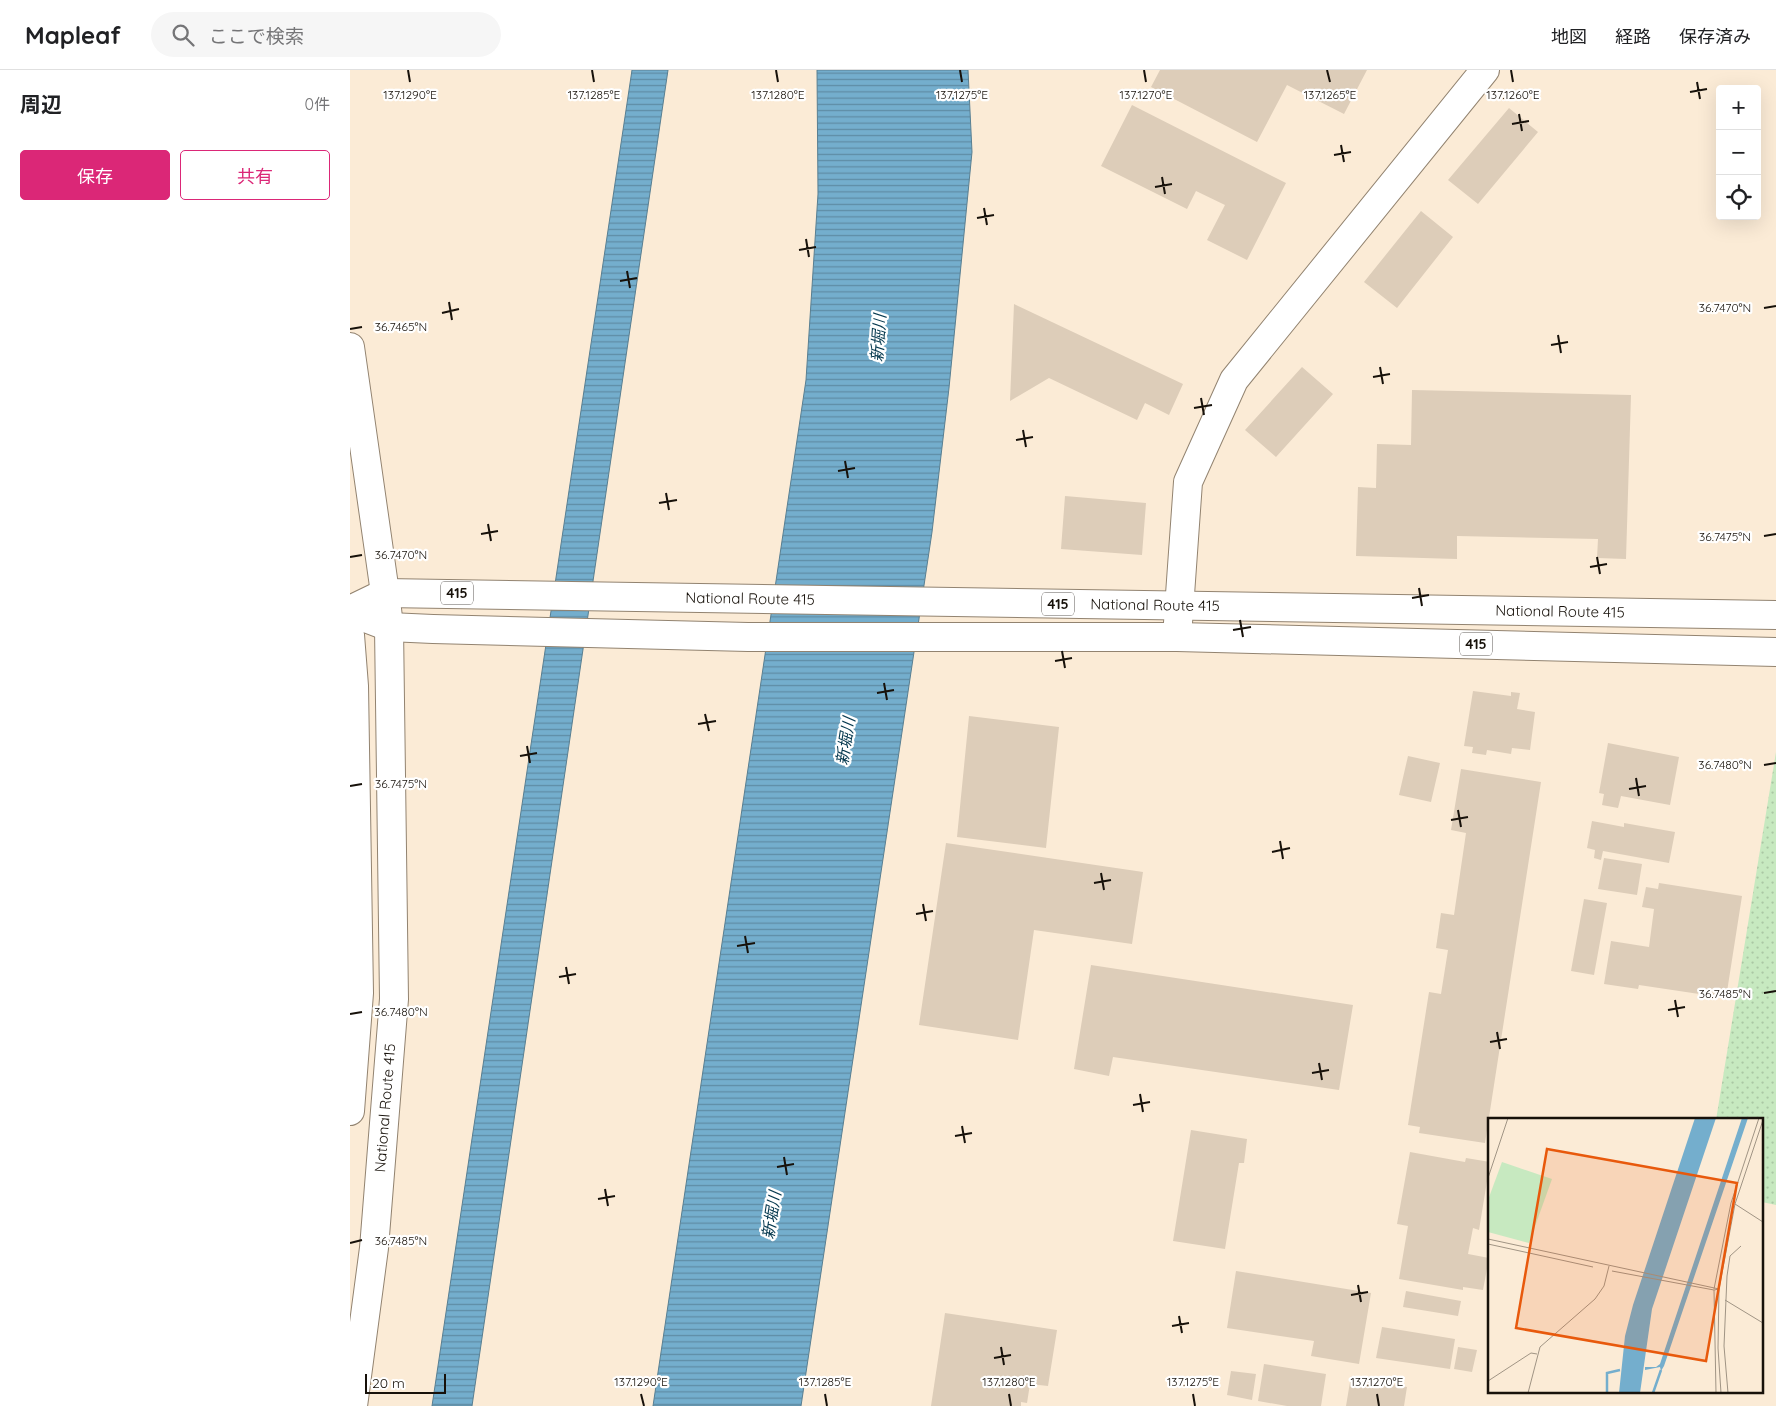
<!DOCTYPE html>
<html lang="ja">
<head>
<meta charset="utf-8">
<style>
  :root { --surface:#fff; --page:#f6f6f6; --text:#202124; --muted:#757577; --line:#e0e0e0; --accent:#db2777 }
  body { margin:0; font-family:Quicksand,"Noto Sans JP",sans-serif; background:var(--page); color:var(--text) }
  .controls { position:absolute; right:15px; top:15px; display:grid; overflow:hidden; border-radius:5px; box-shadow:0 5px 20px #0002 }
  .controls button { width:45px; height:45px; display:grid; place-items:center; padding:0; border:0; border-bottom:1px solid var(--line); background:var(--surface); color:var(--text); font:25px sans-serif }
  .scale { position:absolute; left:15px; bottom:12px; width:81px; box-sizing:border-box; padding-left:5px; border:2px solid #17110a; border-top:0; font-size:14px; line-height:18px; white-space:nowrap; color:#17110a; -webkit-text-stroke:4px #fff; paint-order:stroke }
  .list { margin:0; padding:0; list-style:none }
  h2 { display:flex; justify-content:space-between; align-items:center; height:65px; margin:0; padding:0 20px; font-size:21px }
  h2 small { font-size:16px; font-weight:400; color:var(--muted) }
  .actions { display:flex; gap:10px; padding:15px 20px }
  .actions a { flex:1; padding:11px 0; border:1px solid var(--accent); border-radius:5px; text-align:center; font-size:18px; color:var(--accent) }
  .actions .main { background:var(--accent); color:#fff }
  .icon { flex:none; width:28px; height:28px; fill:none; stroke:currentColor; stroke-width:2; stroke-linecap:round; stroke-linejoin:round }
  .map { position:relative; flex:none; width:1426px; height:1336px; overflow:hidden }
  header { display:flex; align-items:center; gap:30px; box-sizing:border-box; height:70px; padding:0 25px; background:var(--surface); border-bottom:1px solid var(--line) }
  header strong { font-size:24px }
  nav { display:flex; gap:28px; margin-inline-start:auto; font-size:18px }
  .search { width:350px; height:45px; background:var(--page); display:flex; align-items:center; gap:12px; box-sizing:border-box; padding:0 18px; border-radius:28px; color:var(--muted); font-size:19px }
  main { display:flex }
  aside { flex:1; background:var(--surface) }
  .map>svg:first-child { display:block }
</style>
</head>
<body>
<header>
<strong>Mapleaf</strong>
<div class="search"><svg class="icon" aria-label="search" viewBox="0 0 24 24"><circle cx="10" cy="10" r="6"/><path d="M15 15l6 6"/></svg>ここで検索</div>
<nav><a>地図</a><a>経路</a><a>保存済み</a></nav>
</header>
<main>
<aside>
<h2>周辺<small>0件</small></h2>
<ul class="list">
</ul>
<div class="actions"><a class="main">保存</a><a>共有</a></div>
</aside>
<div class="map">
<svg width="1426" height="1336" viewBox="0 0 1426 1336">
  <defs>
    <pattern id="park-dots" width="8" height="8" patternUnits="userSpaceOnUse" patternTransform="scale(1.25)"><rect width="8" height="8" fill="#c7e9c0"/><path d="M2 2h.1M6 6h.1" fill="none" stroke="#aac7a4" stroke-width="1.8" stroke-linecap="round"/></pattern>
    <pattern id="water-rules" width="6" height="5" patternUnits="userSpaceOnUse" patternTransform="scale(1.25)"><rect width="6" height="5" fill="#74aecd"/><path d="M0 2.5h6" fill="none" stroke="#5e8ca5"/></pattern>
  </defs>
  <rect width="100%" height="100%" fill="#fbebd6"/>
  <path fill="url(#park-dots)" d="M 1426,682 L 1426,1135 L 1412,1132 L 1412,1050 L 1366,1050 Z"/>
  <path fill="url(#water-rules)" stroke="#587f92" d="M 282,0 L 318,0 L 122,1336 L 82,1336 Z
    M 467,0 L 618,0 L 622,82 L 599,318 L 582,462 L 451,1336 L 303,1336 L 456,310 L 468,124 Z"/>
  <path fill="#ddcdb9" d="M 810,0 L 1017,0 L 994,44 L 937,15 L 907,72 L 801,17 Z
    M 782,35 L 936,113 L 897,190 L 857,170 L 875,135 L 846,121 L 837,139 L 751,96 Z
    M 1159,38 L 1188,62 L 1128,134 L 1098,110 Z
    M 1071,141 L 1103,167 L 1047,238 L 1014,212 Z
    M 664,234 L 833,314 L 819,345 L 795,333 L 787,350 L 699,308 L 660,331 Z
    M 952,297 L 983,324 L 926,387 L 895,360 Z
    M 1062,320 L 1281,325 L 1276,489 L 1247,488 L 1248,469 L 1107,466 L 1107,489 L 1006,486 L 1008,417 L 1026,418 L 1027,374 L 1061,375 Z
    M 715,426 L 796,433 L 792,485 L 711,479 Z
    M 1123,621 L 1161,626 L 1161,622 L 1170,623 L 1167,639 L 1185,642 L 1180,680 L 1162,678 L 1161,684 L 1137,680 L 1136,685 L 1122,683 L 1123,677 L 1114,676 Z
    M 619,646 L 709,657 L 696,778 L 607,767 Z
    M 1258,673 L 1329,687 L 1320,735 L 1271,726 L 1268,738 L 1252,735 L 1254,724 L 1249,723 Z
    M 1058,686 L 1090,693 L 1081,732 L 1049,725 Z
    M 1111,699 L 1191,712 L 1135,1073 L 1069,1063 L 1070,1057 L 1058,1055 L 1079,922 L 1091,924 L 1098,880 L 1086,878 L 1091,843 L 1104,845 L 1116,763 L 1101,760 Z
    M 1242,751 L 1274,757 L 1274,753 L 1325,762 L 1319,793 L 1253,781 L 1251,790 L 1244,788 L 1245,780 L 1237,778 Z
    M 596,773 L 793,802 L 782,874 L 684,860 L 668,970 L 569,955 Z
    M 1254,788 L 1292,794 L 1287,825 L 1248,819 Z
    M 1309,813 L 1392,826 L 1376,928 L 1289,915 L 1288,919 L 1254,914 L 1261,871 L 1299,877 L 1304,839 L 1292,837 L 1296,817 L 1308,819 Z
    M 1234,829 L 1257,833 L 1244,905 L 1221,901 Z
    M 741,895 L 1003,935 L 989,1020 L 763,987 L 759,1006 L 724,999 Z
    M 841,1060 L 897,1069 L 894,1093 L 889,1093 L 875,1179 L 823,1171 Z
    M 1060,1082 L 1115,1092 L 1116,1088 L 1140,1092 L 1140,1106 L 1138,1105 L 1129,1160 L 1123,1158 L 1118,1184 L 1139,1188 L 1133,1220 L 1113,1217 L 1113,1220 L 1049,1209 L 1058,1156 L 1047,1154 Z
    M 886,1201 L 1021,1223 L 1009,1294 L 961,1286 L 964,1271 L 877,1258 Z
    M 1056,1221 L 1111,1231 L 1108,1246 L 1053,1237 Z
    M 595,1243 L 707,1260 L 698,1316 L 680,1314 L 677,1333 L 671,1332 L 671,1336 L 581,1336 Z
    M 1032,1257 L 1105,1269 L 1100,1299 L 1026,1288 Z
    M 1108,1277 L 1127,1280 L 1122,1302 L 1104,1299 Z
    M 914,1294 L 976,1304 L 971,1336 L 937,1336 L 908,1331 Z
    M 881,1301 L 906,1304 L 902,1330 L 877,1325 Z
    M 1001,1306 L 1057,1317 L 1054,1336 L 996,1336 Z"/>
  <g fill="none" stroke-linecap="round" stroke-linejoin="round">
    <defs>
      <path id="tertiary" d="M 0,277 L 35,523
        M 827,567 L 838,412 L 884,310 L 1135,0"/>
      <g id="trunk">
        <path id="s1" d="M 0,540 L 35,523 L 1426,545"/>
        <path d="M 0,542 L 39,557 L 83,559 L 398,567 L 827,567 L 1426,582"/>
        <path d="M 0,565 L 4,616 L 9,923 L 0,1041"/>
        <path id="s2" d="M 3,1336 L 24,1178 L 44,929 L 39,557 L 37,539"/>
      </g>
    </defs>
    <use href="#tertiary" stroke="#928370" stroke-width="30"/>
    <use href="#trunk" stroke="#928370" stroke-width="30"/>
    <use href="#tertiary" stroke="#fff" stroke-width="28"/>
    <use href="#trunk" stroke="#fff" stroke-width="28"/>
  </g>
  <path fill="none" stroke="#17110a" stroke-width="2" d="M 58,0 L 60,12M 242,0 L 244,12M 426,0 L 428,12M 610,0 L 612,12M 794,0 L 796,12M 977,0 L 980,12M 1161,0 L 1163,12M 1347,12 L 1350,29M 1340,22 L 1357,19M 1169,44 L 1172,61M 1162,54 L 1179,51M 991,75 L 994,92M 984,85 L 1001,82M 812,107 L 815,124M 805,117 L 822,114M 634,138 L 637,155M 627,148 L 644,145M 456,169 L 459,187M 449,180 L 466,177M 277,201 L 280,218M 270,211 L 287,208M 99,232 L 102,250M 1414,238 L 1426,236M 92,243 L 109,239M 0,259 L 12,257M 1208,265 L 1211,283M 1201,275 L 1218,272M 1030,297 L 1033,314M 1023,307 L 1040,304M 851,328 L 854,345M 844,338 L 862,335M 673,360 L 676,377M 666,370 L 683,367M 495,391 L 498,408M 488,401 L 505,398M 316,423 L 319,440M 309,433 L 327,430M 138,454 L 141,471M 131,464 L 148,461M 1414,466 L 1426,464M 0,487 L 12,485M 1247,487 L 1250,504M 1240,497 L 1257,494M 1069,518 L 1072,536M 1062,528 L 1079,525M 890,550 L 893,567M 883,560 L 901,557M 712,581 L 715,598M 705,591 L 722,588M 534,613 L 537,630M 527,623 L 544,620M 355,644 L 359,661M 348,654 L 366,651M 177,676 L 180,693M 170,686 L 187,683M 1414,695 L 1426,693M 1286,708 L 1289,726M 0,716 L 12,714M 1279,719 L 1296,716M 1108,740 L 1111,757M 1101,750 L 1118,747M 930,771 L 933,789M 922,782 L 940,778M 751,803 L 754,820M 744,813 L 761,810M 573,834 L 576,851M 566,844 L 583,841M 395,866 L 398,883M 387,876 L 405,873M 216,897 L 219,914M 209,907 L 226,904M 1414,923 L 1426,921M 1325,930 L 1328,947M 1318,940 L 1335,937M 0,944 L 12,942M 1147,962 L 1150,979M 1140,972 L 1157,969M 969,993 L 972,1010M 962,1003 L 979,1000M 790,1024 L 793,1042M 783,1035 L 800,1032M 612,1056 L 615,1073M 605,1066 L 622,1063M 434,1087 L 437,1105M 427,1097 L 444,1094M 255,1119 L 258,1136M 248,1129 L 265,1126M 0,1173 L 12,1170M 1008,1215 L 1011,1232M 1001,1225 L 1018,1222M 829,1246 L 832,1263M 822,1256 L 839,1253M 651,1277 L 654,1295M 644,1288 L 661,1285M 291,1324 L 294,1336M 475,1324 L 477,1336M 659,1324 L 661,1336M 843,1324 L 845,1336M 1027,1324 L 1029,1336"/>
  <g text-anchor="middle" stroke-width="4.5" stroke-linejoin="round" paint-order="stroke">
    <g fill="#fff" stroke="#5d5854" stroke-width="1">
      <rect x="91" y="511.5" width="32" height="23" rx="4"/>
      <rect x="692" y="522.5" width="32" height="23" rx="4"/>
      <rect x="1110" y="562.5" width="32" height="23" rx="4"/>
    </g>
    <g font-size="14" font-weight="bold" fill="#17110a">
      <text x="107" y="528">415</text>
      <text x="708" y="539">415</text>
      <text x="1126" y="579">415</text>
    </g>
    <g font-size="15" fill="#17110a" stroke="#fff">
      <text dy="5" stroke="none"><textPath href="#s1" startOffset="404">National Route 415</textPath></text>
      <text dy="5" stroke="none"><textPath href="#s1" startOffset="809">National Route 415</textPath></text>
      <text dy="5" stroke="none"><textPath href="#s1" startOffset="1214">National Route 415</textPath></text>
      <text dy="5" stroke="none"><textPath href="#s2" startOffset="300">National Route 415</textPath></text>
    </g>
    <g font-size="16" font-style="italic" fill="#05384e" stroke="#fff">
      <text transform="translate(528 268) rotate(-86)" y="6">新堀川</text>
      <text transform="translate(495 671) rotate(-81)" y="6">新堀川</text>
      <text transform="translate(421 1145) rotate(-81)" y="6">新堀川</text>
    </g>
  </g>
  <g transform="translate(1138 1048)">
    <rect width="275" height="275" fill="#fbebd6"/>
    <path d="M 14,44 L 64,61 L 41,125 L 0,114 L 0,82 Z" fill="#c7e9c0"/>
    <path d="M 207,0 L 228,0 L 164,191 L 152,275 L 131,275 L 137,218 L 145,187 ZM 254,0 L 260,0 L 176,248 L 173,253 L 172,249 L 157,252 L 157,249 L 168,249 L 172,246 Z" fill="#74aecd"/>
    <path fill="none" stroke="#74aecd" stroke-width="2.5" d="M 119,275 L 119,255 L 132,252M 165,275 L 173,252"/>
    <path fill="none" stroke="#a09484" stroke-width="1" d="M 0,60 L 20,0M 247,86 L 275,104M 0,121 L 231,171M 0,126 L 105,149M 124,153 L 226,172 L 231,171M 226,171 L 243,85 L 271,0M 231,171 L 230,230 L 233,275M 231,171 L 247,86 L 275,2M 226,172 L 228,275M 237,182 L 275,205M 0,263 L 43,235 L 49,236M 40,275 L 52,229 L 107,181 L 116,168 L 121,148M 240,275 L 236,228 L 239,158 L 242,138 L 253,128"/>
    <path fill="#e8590c" fill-opacity="0.15" stroke="#e8590c" stroke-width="2.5" d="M 59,31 L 249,65 L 218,243 L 28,210 Z"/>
    <rect width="275" height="275" fill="none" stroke="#17110a" stroke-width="2.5"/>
  </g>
  <g font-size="12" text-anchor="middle" fill="#17110a" stroke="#fff" stroke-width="4.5" stroke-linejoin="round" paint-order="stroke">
    <text x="60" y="29">137.1290°E</text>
    <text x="244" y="29">137.1285°E</text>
    <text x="428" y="29">137.1280°E</text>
    <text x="612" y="29">137.1275°E</text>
    <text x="796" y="29">137.1270°E</text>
    <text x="980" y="29">137.1265°E</text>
    <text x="1163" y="29">137.1260°E</text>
    <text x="1375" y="242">36.7470°N</text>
    <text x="51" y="261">36.7465°N</text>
    <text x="1375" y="471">36.7475°N</text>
    <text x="51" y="489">36.7470°N</text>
    <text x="1375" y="699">36.7480°N</text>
    <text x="51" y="718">36.7475°N</text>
    <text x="1375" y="928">36.7485°N</text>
    <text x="51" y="946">36.7480°N</text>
    <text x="51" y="1175">36.7485°N</text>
    <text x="291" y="1316">137.1290°E</text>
    <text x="475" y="1316">137.1285°E</text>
    <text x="659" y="1316">137.1280°E</text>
    <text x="843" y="1316">137.1275°E</text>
    <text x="1027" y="1316">137.1270°E</text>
  </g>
</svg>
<div class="controls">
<button>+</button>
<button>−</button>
<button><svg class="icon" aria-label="locate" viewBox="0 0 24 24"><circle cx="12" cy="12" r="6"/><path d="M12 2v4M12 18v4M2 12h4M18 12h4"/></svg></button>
</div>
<div class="scale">20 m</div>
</div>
</main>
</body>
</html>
